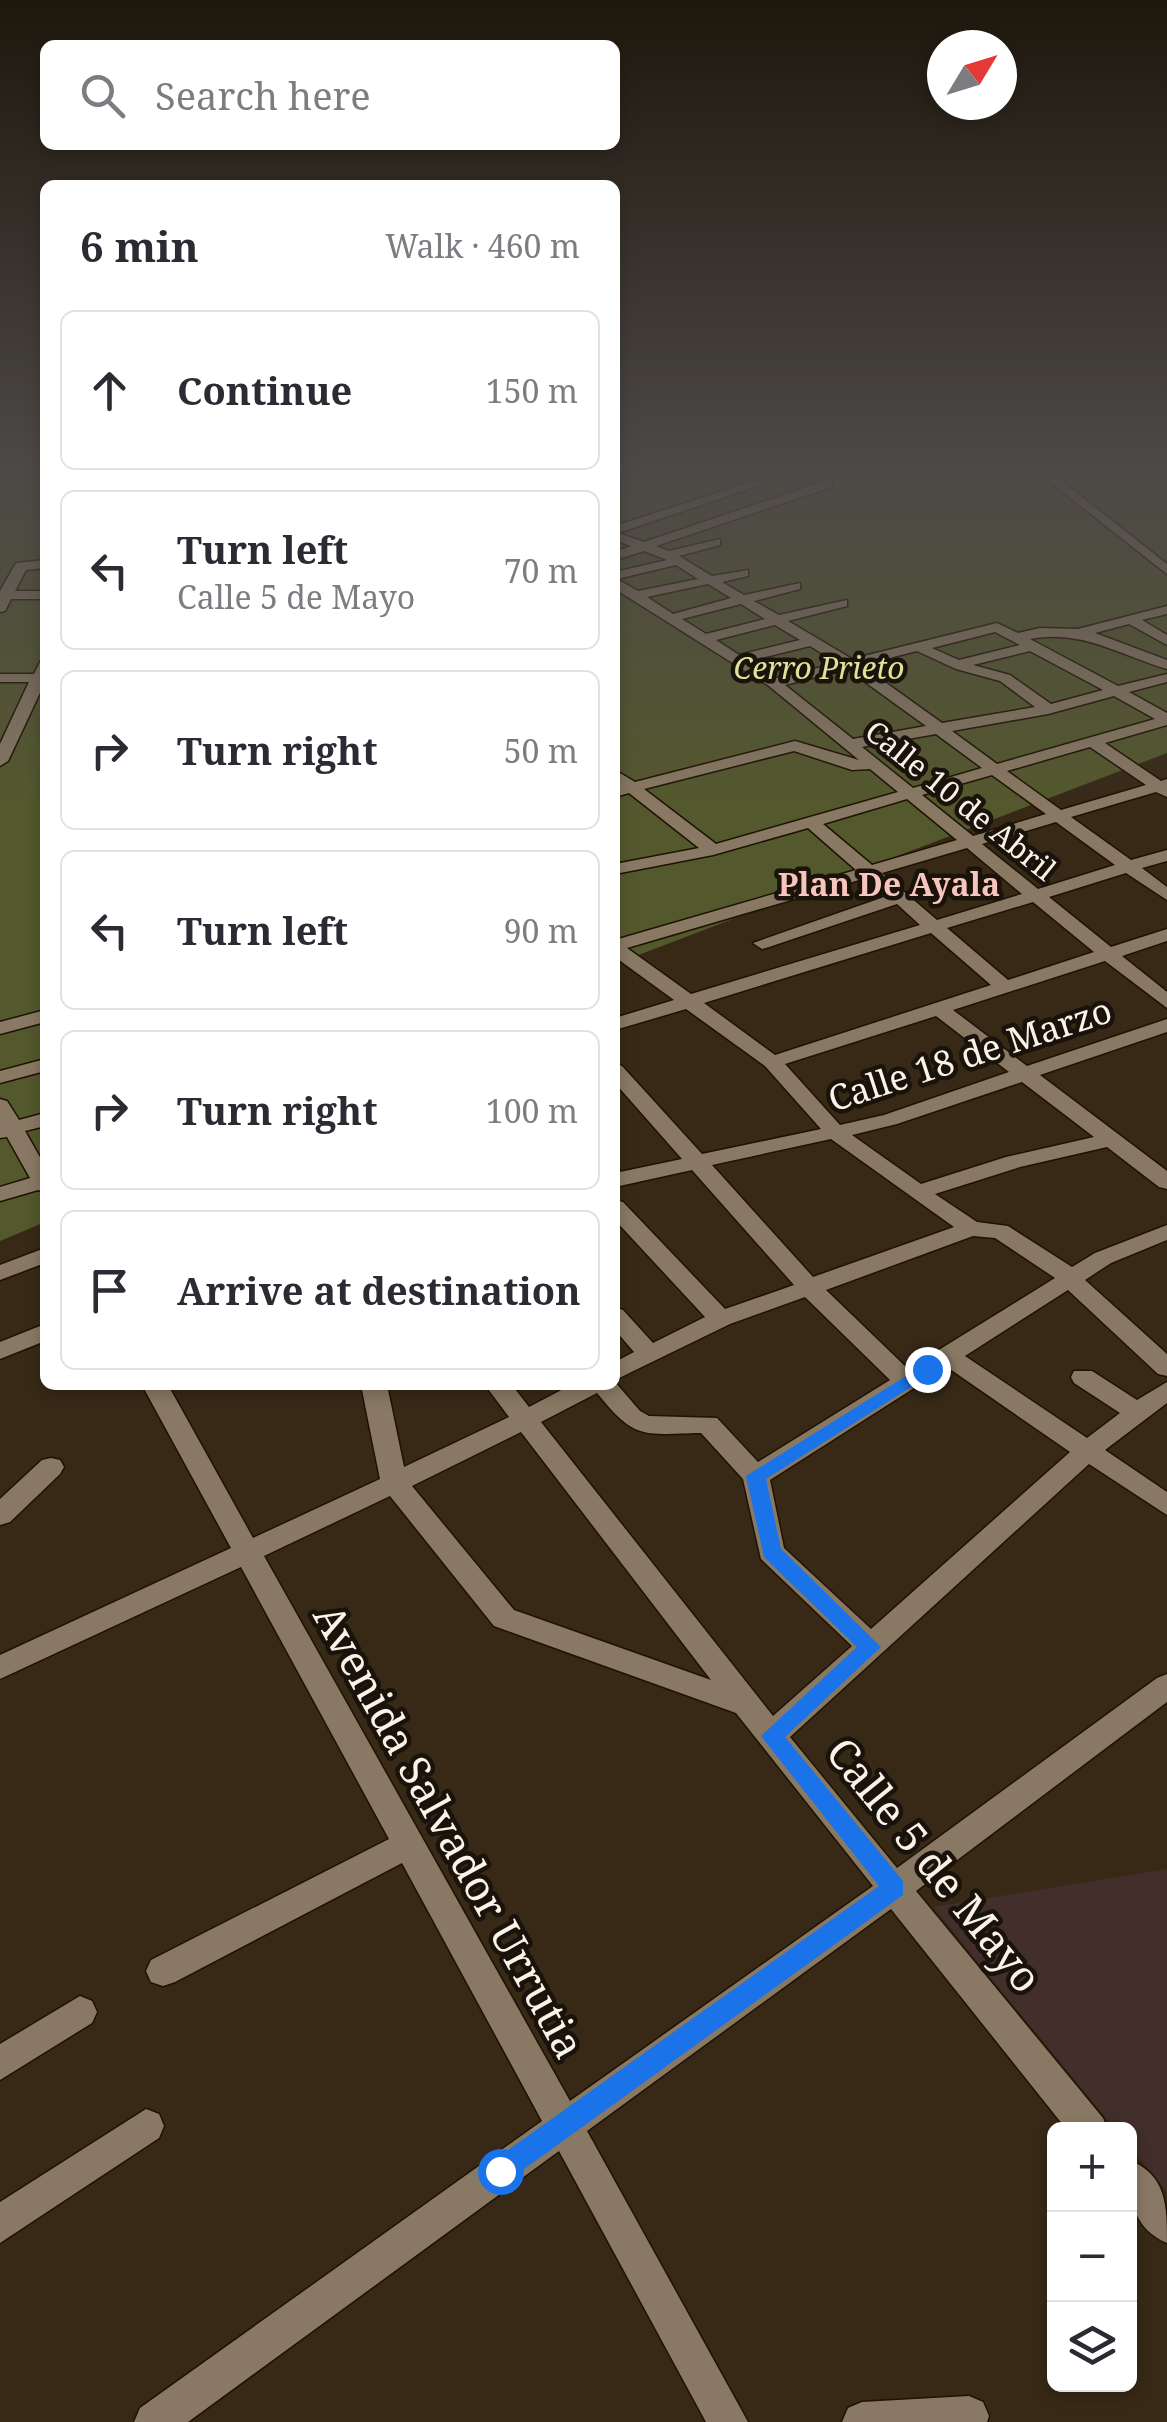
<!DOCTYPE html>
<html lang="en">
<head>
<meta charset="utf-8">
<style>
  :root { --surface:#fff; --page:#f2f2f3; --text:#2b2b33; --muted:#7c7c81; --line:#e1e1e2 }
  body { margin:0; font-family:"Noto Serif",serif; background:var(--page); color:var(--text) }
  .controls { position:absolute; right:30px; bottom:30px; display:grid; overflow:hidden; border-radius:15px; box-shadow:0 5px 15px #0003 }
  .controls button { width:90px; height:90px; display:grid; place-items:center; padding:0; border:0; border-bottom:2px solid var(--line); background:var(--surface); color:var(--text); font:50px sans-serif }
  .compass { position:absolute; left:927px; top:30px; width:90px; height:90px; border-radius:50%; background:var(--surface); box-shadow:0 5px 15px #0003; rotate:52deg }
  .stop { position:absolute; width:30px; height:30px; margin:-22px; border:8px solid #1a73e8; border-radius:50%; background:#fff }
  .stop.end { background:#1a73e8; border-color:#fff; box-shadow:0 2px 10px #0008 }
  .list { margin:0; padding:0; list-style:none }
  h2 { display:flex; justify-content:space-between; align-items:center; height:130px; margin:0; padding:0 40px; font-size:42px }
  h2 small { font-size:32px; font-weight:400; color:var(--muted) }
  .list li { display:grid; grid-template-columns:65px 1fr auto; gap:30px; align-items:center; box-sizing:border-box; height:160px; margin:0 20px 20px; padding:0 20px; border:2px solid var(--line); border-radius:15px }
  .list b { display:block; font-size:38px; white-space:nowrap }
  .list p { margin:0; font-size:32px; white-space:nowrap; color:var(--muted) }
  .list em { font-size:32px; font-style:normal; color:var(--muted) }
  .icon { flex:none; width:55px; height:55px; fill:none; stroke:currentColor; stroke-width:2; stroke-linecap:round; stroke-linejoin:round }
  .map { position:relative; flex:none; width:1167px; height:2422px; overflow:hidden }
  .search { position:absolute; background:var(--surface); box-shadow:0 5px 15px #0003; left:40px; top:40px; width:580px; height:110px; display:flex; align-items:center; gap:25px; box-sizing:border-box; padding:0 35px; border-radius:15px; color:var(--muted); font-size:38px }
  .panel { position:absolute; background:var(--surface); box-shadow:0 5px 15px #0003; left:40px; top:180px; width:580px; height:1210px; border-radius:15px }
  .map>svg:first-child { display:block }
</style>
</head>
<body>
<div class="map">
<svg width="1167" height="2422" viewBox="0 0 1167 2422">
  <rect width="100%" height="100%" fill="#372916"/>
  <path fill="#422e2b" d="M 1167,1869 L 1167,2192 L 1130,2147 L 1130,2130 L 1115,2129 L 933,1907 Z"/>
  <path fill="#54582d" d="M 0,467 L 45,467 L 45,1222 L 0,1241 Z
    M 615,467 L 1167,467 L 1167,753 L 615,964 Z"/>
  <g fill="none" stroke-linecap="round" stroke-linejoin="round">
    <defs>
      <path id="minor" d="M 1031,467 L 1044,467 L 1167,564 L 1167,574 Z
        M 828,480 L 832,481 L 832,487 L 656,546 L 669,551 L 720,539 L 720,545 L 679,556 L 712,576 L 748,570 L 748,576 L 722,582 L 744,595 L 800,583 L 800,589 L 754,601 L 779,615 L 847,600 L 847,606 L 788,621 L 852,659 L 997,623 L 1018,633 L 1040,628 L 1078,629 L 1167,606 L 1167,614 L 1142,620 L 1167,635 L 1167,645 L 1129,624 L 1095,633 L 1167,660 L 1167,669 C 1119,655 1082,629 1030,639 L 1118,686 L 1167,674 L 1167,682 L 1129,692 L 1167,713 L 1167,725 L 1105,743 L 1161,781 L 1167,779 L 1167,797 L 1156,792 L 1071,817 L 1131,860 L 1167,850 L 1167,861 L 1142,868 L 1167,887 L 1167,900 L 1126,873 L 1049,897 L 1111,947 L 1167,929 L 1167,941 L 1122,956 L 1167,992 L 1167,1008 L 1105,961 L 953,1010 L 1027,1066 L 1167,1019 L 1167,1032 L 1040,1075 L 1167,1171 L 1167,1189 L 1159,1187 L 1107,1147 L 1020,1167 L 935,1194 L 977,1222 L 1008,1226 L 1072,1267 L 1095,1253 L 1167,1225 L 1167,1240 L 1111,1263 L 1085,1280 L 1167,1354 L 1167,1376 L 1158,1374 L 1068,1290 L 965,1356 L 1087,1438 L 1120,1413 L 1074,1383 L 1071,1377 L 1074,1371 L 1092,1371 L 1137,1400 L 1167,1382 L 1167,1403 L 1105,1450 L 1167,1492 L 1167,1515 L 1089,1464 L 790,1737 L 897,1868 L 1157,1678 L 1167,1674 L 1167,1702 L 916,1891 L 1103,2118 L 1108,2130 L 1067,2130 L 891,1909 L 587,2131 L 748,2422 L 706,2422 L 559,2151 L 188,2422 L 134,2422 L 140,2408 L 542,2121 L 402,1863 L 175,1982 L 163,1986 L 151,1982 L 146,1971 L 151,1960 L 389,1839 L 241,1567 L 0,1679 L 0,1655 L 231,1548 L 142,1385 L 168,1385 L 253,1538 L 380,1479 L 361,1385 L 387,1385 L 404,1467 L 509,1417 L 485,1385 L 512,1385 L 529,1407 L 571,1385 L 615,1385 L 615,1382 L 640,1411 L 649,1416 L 717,1418 L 758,1462 L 890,1380 L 805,1297 L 730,1324 L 615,1380 L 615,1362 L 634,1352 L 615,1330 L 615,1307 L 623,1310 L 653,1343 L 705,1317 L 615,1220 L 615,1200 L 623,1202 L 725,1309 L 794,1285 L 692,1170 L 615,1187 L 615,1173 L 682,1159 L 615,1083 L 615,1064 L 622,1066 L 702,1154 L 821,1129 L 765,1066 L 686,1009 L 615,1030 L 615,1018 L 674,1000 L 615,957 L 615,940 L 856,870 L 808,828 L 713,855 L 615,874 L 615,864 L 699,848 L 629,793 L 615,797 L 615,787 L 619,786 L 615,783 L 615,770 L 635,782 L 795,741 L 859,760 L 769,686 L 615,589 L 615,572 L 667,560 L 644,551 L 615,560 L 615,552 L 631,546 L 615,540 L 615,526 L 753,481 L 763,484 L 618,533 L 644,542 ZM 676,565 L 698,579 L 638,591 L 617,579 ZM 708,584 L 731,598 L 673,614 L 647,597 ZM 741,604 L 765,619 L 706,634 L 682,619 ZM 775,625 L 800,640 L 739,655 L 716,640 ZM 995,632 L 1020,645 L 959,660 L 932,648 ZM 810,646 L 838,663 L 776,678 L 749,661 ZM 917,651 L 956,669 L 1000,681 L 1035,707 L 942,723 L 861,665 ZM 1030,651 L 1103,690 L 1051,704 L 1010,675 L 973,665 ZM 847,669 L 926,726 L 853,739 L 785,685 ZM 1114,696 L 1155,719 L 997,764 L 952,731 L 1048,714 ZM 936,734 L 982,768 L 913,788 L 862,747 ZM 1090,747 L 1146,785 L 1061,810 L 1007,771 ZM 794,751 L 852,770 L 870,769 L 898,792 L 716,844 L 644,789 ZM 992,775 L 1046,814 L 973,836 L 922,795 ZM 907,799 L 957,840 L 872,865 L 823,824 ZM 1056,822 L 1115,865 L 1038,889 L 982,844 ZM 967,848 L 1022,894 L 937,920 L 882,873 ZM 866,878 L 887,896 L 753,943 L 762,949 L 769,947 L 897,904 L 920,925 L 691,994 L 627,948 ZM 1033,902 L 1094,952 L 1008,980 L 947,928 ZM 931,933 L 991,985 L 775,1055 L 704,1003 ZM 936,1016 L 1009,1072 L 884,1115 L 840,1125 L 785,1064 ZM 1022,1082 L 1094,1137 L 1006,1157 L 921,1184 L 852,1135 L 897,1124 ZM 831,1139 L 954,1227 L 813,1277 L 712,1165 ZM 973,1236 L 995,1238 L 1055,1278 L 908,1369 L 826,1290 ZM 947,1367 L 1070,1452 L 871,1629 L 784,1548 L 770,1480 ZM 597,1393 C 636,1441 642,1434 701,1433 L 743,1479 L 761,1559 L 852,1646 L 773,1716 L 541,1422 ZM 521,1432 L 711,1680 L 514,1610 L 412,1486 ZM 390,1496 L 494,1626 L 736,1713 L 873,1886 L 570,2101 L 264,1556 Z
        M 45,560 L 45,568 L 26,570 L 15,591 L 45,591 L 45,599 L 11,599 L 5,611 L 0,612 L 0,591 L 16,563 Z
        M 45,661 L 45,682 L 8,761 L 0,766 L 0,744 L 29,682 L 0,682 L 0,674 L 34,674 L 40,662 Z
        M 45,1010 L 45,1022 L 0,1034 L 0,1022 Z
        M 45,1059 L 45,1071 L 0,1083 L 0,1071 Z
        M 0,1099 L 7,1101 L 19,1120 L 45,1113 L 45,1126 L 25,1131 L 45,1166 L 45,1192 L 38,1190 L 0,1201 L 0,1187 L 30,1178 L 7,1137 L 0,1138 Z
        M 45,1248 L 45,1263 L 0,1280 L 0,1265 Z
        M 45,1324 L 45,1341 L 0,1359 L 0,1342 Z
        M 51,1458 L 60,1460 L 64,1467 L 60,1474 L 10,1522 L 0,1525 L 0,1499 L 42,1460 Z
        M 80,1996 L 92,2001 L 97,2012 L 92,2023 L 0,2080 L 0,2044 Z
        M 146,2109 L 159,2114 L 164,2126 L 159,2138 L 0,2243 L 0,2202 Z
        M 1130,2160 C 1167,2176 1167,2206 1167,2243 C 1131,2228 1128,2194 1130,2160 Z
        M 969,2396 L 983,2402 L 989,2416 L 987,2422 L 842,2422 L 848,2408 L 862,2402 Z"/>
    </defs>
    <use href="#minor" stroke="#1e1201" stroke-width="3"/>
    <use href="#minor" fill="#897964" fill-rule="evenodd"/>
  </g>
  <linearGradient id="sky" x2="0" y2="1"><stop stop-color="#1e170c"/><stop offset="0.58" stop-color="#4d4947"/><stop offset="1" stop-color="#4d4947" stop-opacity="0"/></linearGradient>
  <rect width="1167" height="807" fill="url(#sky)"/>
  <path fill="#1a73e8" d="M 927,1363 L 933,1365 L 933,1373 L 766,1479 L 781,1549 L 881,1647 L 785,1737 L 903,1881 L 903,1895 L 509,2180 L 500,2184 L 491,2180 L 487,2171 L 491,2162 L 879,1886 L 761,1736 L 857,1647 L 764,1557 L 746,1476 Z"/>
  <g text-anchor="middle" stroke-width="9" stroke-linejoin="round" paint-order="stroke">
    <g font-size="30" font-style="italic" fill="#dce49b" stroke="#19130b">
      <text x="819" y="679">Cerro Prieto</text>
    </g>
    <g font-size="30" fill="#fcf2e7" stroke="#19130b">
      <text transform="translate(960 801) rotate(39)" y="10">Calle 10 de Abril</text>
    </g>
    <g font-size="32" font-weight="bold" fill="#f8c4be" stroke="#19130b">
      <text x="889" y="896">Plan De Ayala</text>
    </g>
    <g font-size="35" fill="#fcf2e7" stroke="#19130b">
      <text transform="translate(970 1055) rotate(-18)" y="12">Calle 18 de Marzo</text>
    </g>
    <g font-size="42" fill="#fcf2e7" stroke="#19130b">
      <text transform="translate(449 1831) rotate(61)" y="15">Avenida Salvador Urrutia</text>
      <text transform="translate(934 1865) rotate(51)" y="15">Calle 5 de Mayo</text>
    </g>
  </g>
</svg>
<div class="controls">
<button>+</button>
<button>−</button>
<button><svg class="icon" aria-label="layers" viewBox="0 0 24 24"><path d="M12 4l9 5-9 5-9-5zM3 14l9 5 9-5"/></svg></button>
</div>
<svg class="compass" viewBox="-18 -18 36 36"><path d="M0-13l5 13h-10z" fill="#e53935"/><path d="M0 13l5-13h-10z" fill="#7c7c81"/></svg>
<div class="stop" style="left:500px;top:2171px"></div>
<div class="stop end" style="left:927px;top:1369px"></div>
<div class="search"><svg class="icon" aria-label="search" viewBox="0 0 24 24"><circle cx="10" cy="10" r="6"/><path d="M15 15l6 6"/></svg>Search here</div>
<section class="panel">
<h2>6 min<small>Walk · 460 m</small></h2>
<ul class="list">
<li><svg class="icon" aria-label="ahead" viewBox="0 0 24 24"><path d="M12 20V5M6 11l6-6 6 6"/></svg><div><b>Continue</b></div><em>150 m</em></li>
<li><svg class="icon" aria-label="left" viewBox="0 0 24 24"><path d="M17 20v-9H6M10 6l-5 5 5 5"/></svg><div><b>Turn left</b><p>Calle 5 de Mayo</p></div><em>70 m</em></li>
<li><svg class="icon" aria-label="right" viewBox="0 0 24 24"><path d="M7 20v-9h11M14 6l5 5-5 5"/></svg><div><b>Turn right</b></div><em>50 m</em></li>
<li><svg class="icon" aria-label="left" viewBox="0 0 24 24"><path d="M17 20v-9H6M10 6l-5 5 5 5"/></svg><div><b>Turn left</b></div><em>90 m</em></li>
<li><svg class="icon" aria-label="right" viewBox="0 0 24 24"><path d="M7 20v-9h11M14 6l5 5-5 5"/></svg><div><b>Turn right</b></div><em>100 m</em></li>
<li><svg class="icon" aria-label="arrive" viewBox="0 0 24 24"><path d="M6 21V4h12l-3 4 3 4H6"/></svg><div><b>Arrive at destination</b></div></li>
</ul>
</section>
</div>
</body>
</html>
